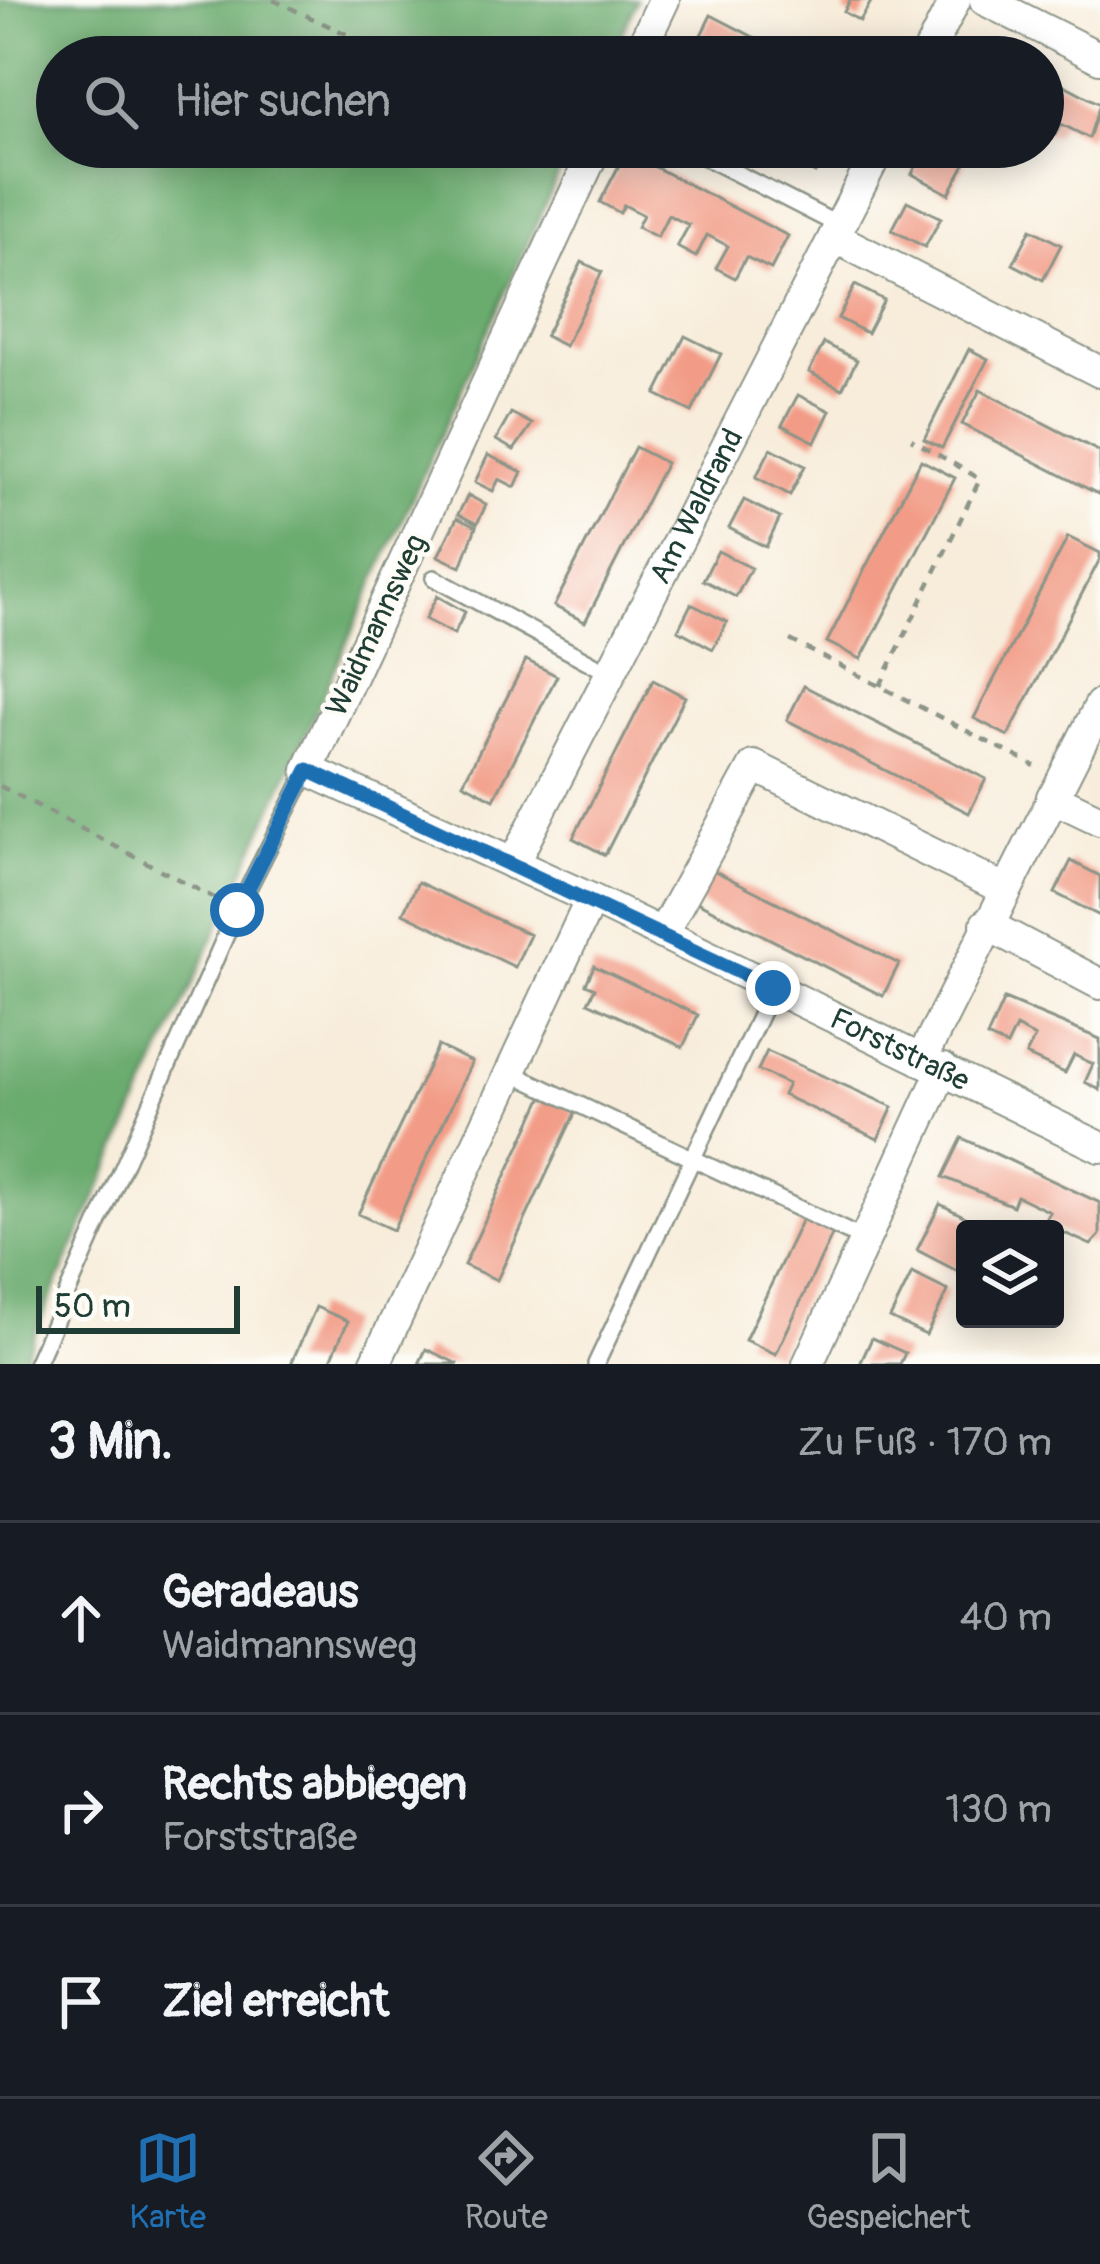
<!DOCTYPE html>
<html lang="de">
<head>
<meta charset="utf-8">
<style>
  :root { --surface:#171b24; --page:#20242c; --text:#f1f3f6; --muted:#9ea1a6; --line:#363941; --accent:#1f6fb2 }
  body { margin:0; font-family:Pangolin,sans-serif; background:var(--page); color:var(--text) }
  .controls { position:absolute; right:36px; bottom:36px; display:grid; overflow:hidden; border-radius:12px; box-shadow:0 6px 30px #0003 }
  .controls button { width:108px; height:108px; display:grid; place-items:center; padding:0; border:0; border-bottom:3px solid var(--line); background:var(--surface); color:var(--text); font:60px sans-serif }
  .scale { position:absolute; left:36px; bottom:30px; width:204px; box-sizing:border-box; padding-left:12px; border:6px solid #1f3d34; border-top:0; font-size:33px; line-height:42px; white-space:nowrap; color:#1f3d34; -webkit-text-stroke:9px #fdfcf7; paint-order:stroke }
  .stop { position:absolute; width:36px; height:36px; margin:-27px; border:9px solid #1f6fb2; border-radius:50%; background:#fff }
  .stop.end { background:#1f6fb2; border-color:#fff; box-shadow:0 3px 12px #0008 }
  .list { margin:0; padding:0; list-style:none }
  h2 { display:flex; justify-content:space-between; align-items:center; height:156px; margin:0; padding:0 48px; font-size:51px }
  h2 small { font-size:39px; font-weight:400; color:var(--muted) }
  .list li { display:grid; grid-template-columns:78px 1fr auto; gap:36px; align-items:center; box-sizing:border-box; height:192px; padding:0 48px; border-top:3px solid var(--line) }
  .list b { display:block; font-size:45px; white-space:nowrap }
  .list p { margin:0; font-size:39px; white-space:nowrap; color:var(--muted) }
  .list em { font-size:39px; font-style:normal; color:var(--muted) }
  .icon { flex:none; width:66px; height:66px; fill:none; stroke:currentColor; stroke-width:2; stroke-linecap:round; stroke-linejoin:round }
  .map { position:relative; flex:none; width:1100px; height:1364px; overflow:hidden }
  .search { position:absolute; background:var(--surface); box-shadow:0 6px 30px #0003; left:36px; right:36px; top:36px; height:132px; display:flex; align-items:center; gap:30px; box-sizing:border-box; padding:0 42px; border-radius:66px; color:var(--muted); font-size:45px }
  .sheet { height:732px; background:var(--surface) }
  nav { display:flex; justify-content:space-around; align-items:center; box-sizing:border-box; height:168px; border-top:3px solid var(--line); background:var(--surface); font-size:33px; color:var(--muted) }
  nav a { display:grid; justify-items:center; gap:6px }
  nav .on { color:var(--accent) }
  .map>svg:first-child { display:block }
</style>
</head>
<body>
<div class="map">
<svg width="1100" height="1364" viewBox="0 0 1100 1364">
  <rect width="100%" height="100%" fill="#fdfcf7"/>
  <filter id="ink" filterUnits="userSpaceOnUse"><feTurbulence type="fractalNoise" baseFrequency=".00833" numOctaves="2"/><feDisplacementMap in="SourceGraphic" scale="24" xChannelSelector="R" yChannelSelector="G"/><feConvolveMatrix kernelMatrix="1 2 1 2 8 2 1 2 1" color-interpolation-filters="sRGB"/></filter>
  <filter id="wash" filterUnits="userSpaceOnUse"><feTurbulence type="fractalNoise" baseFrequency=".004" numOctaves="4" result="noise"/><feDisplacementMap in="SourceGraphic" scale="48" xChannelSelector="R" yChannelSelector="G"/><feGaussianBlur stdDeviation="2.7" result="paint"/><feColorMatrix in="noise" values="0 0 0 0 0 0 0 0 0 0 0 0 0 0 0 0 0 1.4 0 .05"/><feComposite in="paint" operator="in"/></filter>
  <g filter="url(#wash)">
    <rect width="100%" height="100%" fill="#f8eddb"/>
    <path fill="#6aab6e" stroke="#447451" stroke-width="3" d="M 0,0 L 637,0 L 611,57 L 57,57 L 57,147 L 571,147 L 21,1364 L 0,1364 Z"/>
    <g id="blocks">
      <path fill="#f29c87" d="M 850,0 L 872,0 L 860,21 L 844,12 Z
        M 711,15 L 761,41 L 753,57 L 690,57 Z
        M 1055,80 L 1100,104 L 1089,138 L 1061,124 L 1055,135 L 1043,134 L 1043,102 Z
        M 777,147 L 829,147 L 815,173 L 774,152 Z
        M 926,147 L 942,148 L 965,164 L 949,194 L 912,174 Z
        M 626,152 L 788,236 L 771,269 L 746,257 L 735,278 L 716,268 L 728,246 L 707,235 L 696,257 L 677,247 L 689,225 L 668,215 L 657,237 L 637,227 L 643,215 L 624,205 L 620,213 L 600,202 Z
        M 907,201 L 941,218 L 925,247 L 892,230 Z
        M 1031,229 L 1061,245 L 1043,280 L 1013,264 Z
        M 582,262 L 602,272 L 565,346 L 545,336 Z
        M 855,285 L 884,300 L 867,333 L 838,318 Z
        M 685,336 L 721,354 L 692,412 L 656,394 Z
        M 824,343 L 857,360 L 842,389 L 809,372 Z
        M 969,349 L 988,359 L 942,448 L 924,439 Z
        M 980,390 L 1100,452 L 1100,495 L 962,424 Z
        M 798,395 L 830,411 L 815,442 L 782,425 Z
        M 511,413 L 532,424 L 514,450 L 496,440 Z
        M 635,447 L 666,463 L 585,622 L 554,606 Z
        M 771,448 L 805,466 L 790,495 L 756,477 Z
        M 488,455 L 522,472 L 515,487 L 499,479 L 493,491 L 475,482 Z
        M 921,460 L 955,478 L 861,659 L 827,642 Z
        M 468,495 L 486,505 L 477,524 L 458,514 Z
        M 744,500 L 780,518 L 766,547 L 729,528 Z
        M 457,518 L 476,527 L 461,567 L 438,556 Z
        M 1068,537 L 1100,553 L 1100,559 L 1008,736 L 974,718 Z
        M 718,551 L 751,568 L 736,597 L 703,580 Z
        M 437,596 L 465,612 L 454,634 L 425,619 Z
        M 691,604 L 727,622 L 713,649 L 678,630 Z
        M 526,660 L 557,676 L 494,799 L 463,783 Z
        M 653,680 L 685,697 L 605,855 L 573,838 Z
        M 804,686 L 986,779 L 969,813 L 787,720 Z
        M 1071,861 L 1100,876 L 1100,916 L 1055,893 Z
        M 711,869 L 899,964 L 883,996 L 695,901 Z
        M 418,882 L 530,935 L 515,967 L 403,913 Z
        M 594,966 L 698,1015 L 683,1047 L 588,1002 L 595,988 L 586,984 Z
        M 1004,999 L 1100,1039 L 1100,1090 L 1085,1082 L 1093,1064 L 1074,1055 L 1065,1073 L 1026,1055 L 1035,1037 L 1016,1027 L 1007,1046 L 987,1037 Z
        M 438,1046 L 472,1062 L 393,1230 L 358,1214 Z
        M 767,1051 L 893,1107 L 878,1139 L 783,1095 L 788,1084 L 758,1070 Z
        M 543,1096 L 576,1111 L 497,1280 L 464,1265 Z
        M 962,1138 L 1100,1203 L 1100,1235 L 1091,1245 L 1058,1230 L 1045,1220 L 1050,1212 L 1017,1196 L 1013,1206 L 943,1177 Z
        M 940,1204 L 989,1229 L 965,1229 L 961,1273 L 917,1250 Z
        M 802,1219 L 833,1233 L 776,1354 L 745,1340 Z
        M 912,1273 L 948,1291 L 926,1335 L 890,1318 Z
        M 316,1307 L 348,1321 L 329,1364 L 291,1364 Z
        M 872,1338 L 905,1353 L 900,1364 L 860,1364 Z
        M 426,1349 L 458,1364 L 419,1364 Z"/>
    </g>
  </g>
  <g filter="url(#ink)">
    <use href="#blocks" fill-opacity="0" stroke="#8c9588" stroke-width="3"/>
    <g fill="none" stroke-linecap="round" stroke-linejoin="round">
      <defs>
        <path id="lane" d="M 685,147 L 840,226
          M 434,578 L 611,674
          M 510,1072 L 865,1240
          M 36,1364 L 237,910 L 308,770
          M 596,1364 L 773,988"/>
        <g id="street">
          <path d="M 985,0 L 1100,58"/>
          <path d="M 637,57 L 664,0"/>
          <path d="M 926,57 L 955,0"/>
          <path id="s1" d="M 596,147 L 308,770 L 591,899 L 1100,1147"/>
          <path d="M 834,237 L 1100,372"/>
          <path d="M 1052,797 L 1100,820"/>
          <path id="s2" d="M 513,864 L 880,147"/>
          <path d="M 986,924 L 1100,984"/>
          <path d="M 662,934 L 754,766 L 1004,889"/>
          <path d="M 921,1060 L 1100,705"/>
          <path d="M 375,1364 L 591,899"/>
          <path d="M 808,1364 L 943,1069"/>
        </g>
      </defs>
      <use href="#lane" stroke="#8c9588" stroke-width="20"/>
      <use href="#street" stroke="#8c9588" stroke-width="34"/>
      <path stroke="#8c9588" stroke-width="4.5" stroke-dasharray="9 9" stroke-linecap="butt" d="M 273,0 L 396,57
        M 790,640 L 1035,766
        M 880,686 L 980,479 L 911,439
        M 0,786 L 218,900"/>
      <use href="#lane" stroke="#fff" stroke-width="15"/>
      <use href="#street" stroke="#fff" stroke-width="30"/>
    </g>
  </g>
  <g fill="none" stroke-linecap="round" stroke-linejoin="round" filter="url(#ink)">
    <path stroke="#1f6fb2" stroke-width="15" d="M 237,910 L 308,770 L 773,988"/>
  </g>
  <g text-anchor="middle" stroke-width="9" stroke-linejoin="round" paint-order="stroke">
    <g font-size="30" fill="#1f3d34" stroke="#fdfcf7">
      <text dy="10" stroke="none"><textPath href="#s2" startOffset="402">Am Waldrand</textPath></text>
      <text transform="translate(376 625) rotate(-65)" y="10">Waidmannsweg</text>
      <text dy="10" stroke="none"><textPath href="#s1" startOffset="1341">Forststraße</textPath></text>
    </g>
  </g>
</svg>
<div class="controls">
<button><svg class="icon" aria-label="layers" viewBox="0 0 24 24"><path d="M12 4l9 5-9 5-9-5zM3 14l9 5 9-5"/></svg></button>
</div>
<div class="scale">50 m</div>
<div class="stop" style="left:237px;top:910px"></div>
<div class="stop end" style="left:773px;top:988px"></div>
<div class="search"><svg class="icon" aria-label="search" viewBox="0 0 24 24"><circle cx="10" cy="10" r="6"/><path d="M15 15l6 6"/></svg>Hier suchen</div>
</div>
<section class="sheet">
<h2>3 Min.<small>Zu Fuß · 170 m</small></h2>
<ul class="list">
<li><svg class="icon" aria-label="ahead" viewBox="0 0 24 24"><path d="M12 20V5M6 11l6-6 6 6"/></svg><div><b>Geradeaus</b><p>Waidmannsweg</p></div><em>40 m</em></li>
<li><svg class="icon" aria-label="right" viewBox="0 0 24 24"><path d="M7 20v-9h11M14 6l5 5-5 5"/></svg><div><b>Rechts abbiegen</b><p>Forststraße</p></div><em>130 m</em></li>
<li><svg class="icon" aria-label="arrive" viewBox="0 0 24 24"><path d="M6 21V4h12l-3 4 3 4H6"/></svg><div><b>Ziel erreicht</b></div></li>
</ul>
</section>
<nav>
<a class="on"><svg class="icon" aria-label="map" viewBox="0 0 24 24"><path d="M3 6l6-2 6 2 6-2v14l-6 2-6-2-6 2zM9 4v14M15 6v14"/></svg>Karte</a>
<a><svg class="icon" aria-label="directions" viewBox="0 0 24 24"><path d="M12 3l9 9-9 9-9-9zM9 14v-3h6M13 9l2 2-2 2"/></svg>Route</a>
<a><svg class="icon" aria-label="saved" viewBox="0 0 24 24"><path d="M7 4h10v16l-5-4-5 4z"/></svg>Gespeichert</a>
</nav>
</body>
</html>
